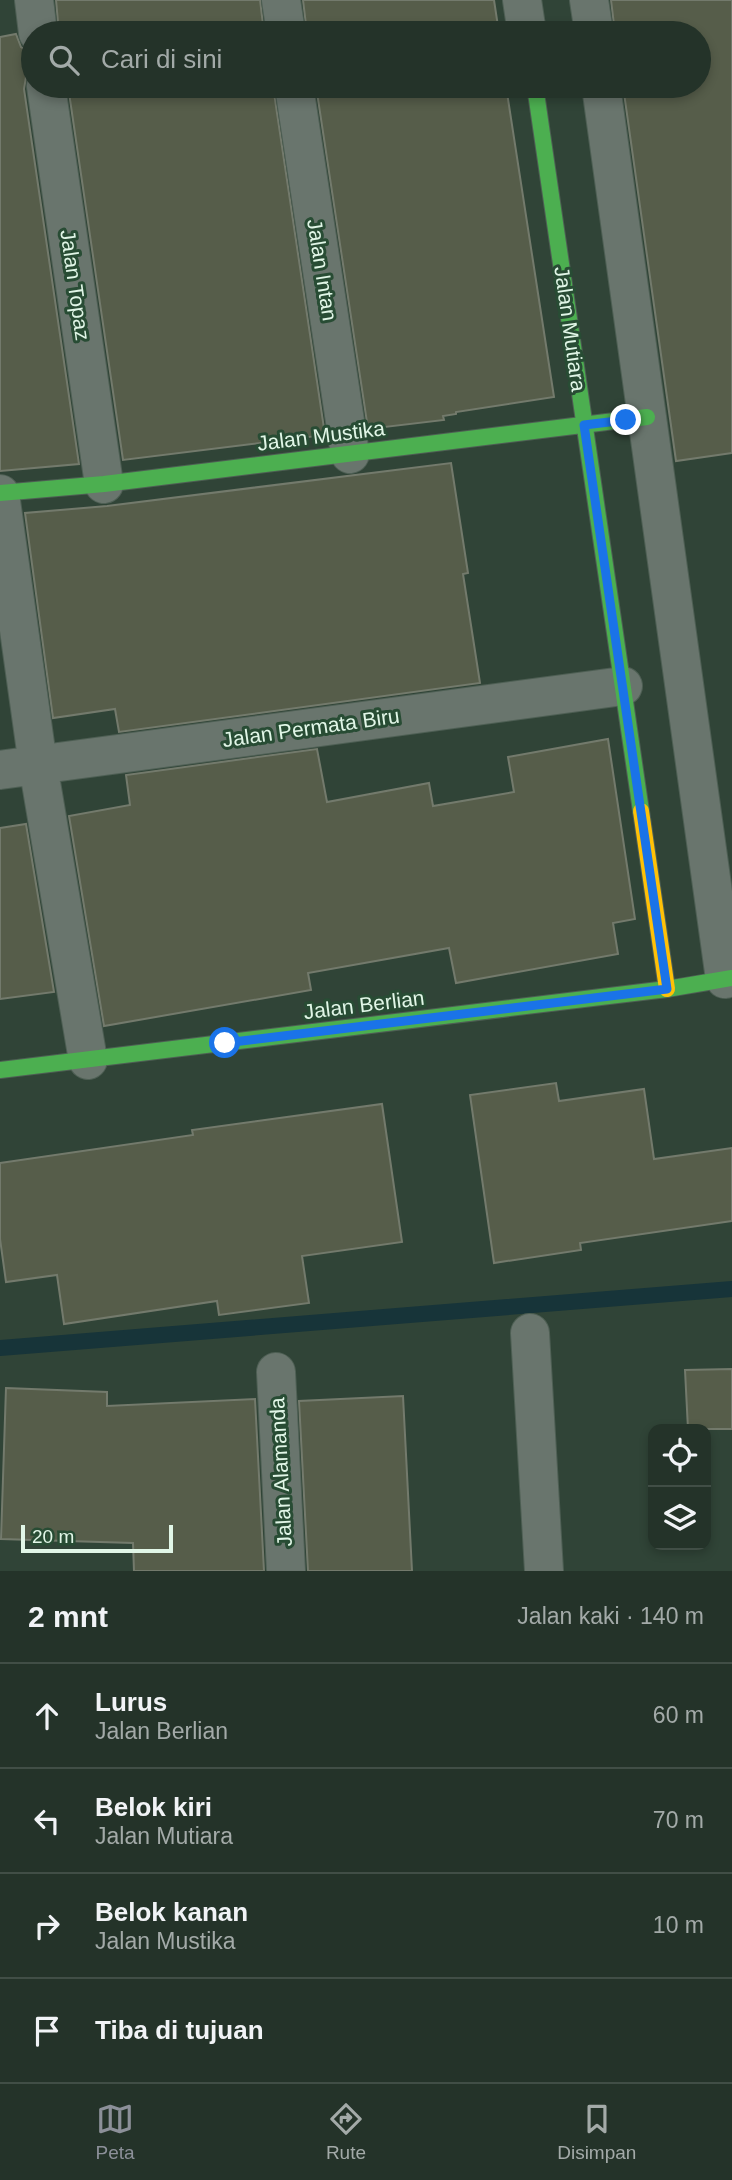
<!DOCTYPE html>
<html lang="id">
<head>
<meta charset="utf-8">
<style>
  :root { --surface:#243329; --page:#2c3b31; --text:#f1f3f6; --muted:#a3aaa8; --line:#414e46; --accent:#8c9099 }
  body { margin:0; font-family:Arial,sans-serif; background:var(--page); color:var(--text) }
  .controls { position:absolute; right:21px; bottom:21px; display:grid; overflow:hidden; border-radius:14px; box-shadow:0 4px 10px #0003 }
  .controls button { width:63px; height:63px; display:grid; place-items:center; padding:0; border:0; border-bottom:2px solid var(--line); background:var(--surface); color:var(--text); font:35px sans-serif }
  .scale { position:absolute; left:21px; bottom:18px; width:152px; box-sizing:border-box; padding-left:7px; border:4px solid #e1f6e7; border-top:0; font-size:19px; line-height:24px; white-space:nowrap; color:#e1f6e7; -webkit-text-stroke:5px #284c34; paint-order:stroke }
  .stop { position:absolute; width:21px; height:21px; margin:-16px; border:5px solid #1a73e8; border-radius:50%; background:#fff }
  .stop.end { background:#1a73e8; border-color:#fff; box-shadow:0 2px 7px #0008 }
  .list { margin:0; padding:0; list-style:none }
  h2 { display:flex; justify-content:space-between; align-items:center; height:91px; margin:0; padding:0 28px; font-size:30px }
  h2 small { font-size:23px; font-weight:400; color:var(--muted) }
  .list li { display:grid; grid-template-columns:46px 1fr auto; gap:21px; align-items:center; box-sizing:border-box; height:105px; padding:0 28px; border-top:2px solid var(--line) }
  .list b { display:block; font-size:26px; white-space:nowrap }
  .list p { margin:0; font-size:23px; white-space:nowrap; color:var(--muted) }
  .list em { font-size:23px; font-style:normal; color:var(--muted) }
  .icon { flex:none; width:38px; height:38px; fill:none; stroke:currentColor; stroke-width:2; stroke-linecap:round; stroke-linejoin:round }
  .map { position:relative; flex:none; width:732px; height:1571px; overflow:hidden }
  .search { position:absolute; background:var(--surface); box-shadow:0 4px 10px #0003; left:21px; right:21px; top:21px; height:77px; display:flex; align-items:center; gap:18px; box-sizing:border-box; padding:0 24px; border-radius:38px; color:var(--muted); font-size:26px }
  .sheet { height:511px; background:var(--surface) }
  nav { display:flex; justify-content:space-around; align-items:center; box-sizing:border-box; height:98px; border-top:2px solid var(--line); background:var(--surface); font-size:19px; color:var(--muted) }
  nav a { display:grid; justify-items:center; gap:4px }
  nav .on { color:var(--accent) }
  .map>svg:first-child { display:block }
</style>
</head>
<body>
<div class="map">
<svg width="732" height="1571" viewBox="0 0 732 1571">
  <rect width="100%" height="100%" fill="#304437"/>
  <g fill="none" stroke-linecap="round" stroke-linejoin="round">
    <path stroke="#173439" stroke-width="16" d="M 0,1348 L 732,1289"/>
  </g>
  <path fill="#565d4a" stroke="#737a6c" stroke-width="2" d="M 56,0 L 260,0 L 264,33 L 59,33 Z
    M 303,0 L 494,0 L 499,33 L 307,33 Z
    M 611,0 L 732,0 L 732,453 L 676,461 L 623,86 L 699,86 L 699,33 L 615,33 Z
    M 16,34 L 21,47 L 33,54 L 33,68 L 26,77 L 24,89 L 79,464 L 0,471 L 0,37 Z
    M 68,86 L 273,86 L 325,435 L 123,460 Z
    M 316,86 L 506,86 L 554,397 L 456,412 L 456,414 L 443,416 L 444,420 L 368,429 Z
    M 451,463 L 468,573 L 463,574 L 480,683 L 119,732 L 115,709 L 53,718 L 25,513 L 107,506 Z
    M 608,739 L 635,919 L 613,923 L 618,954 L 456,983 L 449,948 L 308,973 L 311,990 L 104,1026 L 69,816 L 130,805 L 126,775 L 317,749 L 327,802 L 429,783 L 433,806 L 514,792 L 508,757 Z
    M 26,824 L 54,992 L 0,999 L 0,828 Z
    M 556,1083 L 559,1101 L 644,1089 L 654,1159 L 732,1148 L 732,1221 L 580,1243 L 581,1250 L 494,1263 L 470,1095 Z
    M 382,1104 L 402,1242 L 302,1256 L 309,1303 L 219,1315 L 217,1301 L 64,1324 L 57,1275 L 6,1282 L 0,1239 L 0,1163 L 193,1135 L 192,1130 Z
    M 732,1369 L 732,1429 L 688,1429 L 685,1370 Z
    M 6,1388 L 107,1392 L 107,1406 L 255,1399 L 264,1571 L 134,1571 L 133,1543 L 1,1539 Z
    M 403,1396 L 412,1571 L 308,1571 L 299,1401 Z"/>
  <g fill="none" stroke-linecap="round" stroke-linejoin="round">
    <defs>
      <path id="street" d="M 34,0 L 38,33
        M 281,0 L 286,33
        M 522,0 L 527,33
        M 589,0 L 594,33
        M 46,86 L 104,484
        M 294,86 L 350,454
        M 601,86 L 725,979
        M 0,494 L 38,765 L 88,1060
        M 0,770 L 623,686
        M 530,1333 L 544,1571
        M 276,1372 L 286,1571"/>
      <path id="fast" d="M 535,86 L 641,811
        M 0,493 L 104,484 L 647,417
        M 0,1070 L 667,989 L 732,978"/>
      <path id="slow" d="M 641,811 L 667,989"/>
    </defs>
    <use href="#street" stroke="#4e5f54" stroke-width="40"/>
    <use href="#fast" stroke="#4e5f54" stroke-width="18"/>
    <use href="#slow" stroke="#4e5f54" stroke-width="18"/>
    <use href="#street" stroke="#69756d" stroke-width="38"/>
    <use href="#fast" stroke="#4caf50" stroke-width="16"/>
    <use href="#slow" stroke="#ffc107" stroke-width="16"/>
  </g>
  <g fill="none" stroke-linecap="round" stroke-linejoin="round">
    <path stroke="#1a73e8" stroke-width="9" d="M 225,1043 L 667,989 L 584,425 L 626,420"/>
  </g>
  <g text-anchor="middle" stroke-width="6" stroke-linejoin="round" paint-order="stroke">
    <g font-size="21" fill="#e1f6e7" stroke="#284c34">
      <text transform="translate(322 270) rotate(81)" y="7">Jalan Intan</text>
      <text transform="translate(75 285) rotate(82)" y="7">Jalan Topaz</text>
      <text transform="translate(570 329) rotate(82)" y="7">Jalan Mutiara</text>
      <text transform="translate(321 436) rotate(-7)" y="7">Jalan Mustika</text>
      <text transform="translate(311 728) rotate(-8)" y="7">Jalan Permata Biru</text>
      <text transform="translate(364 1005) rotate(-7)" y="7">Jalan Berlian</text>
      <text transform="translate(281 1472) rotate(-93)" y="7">Jalan Alamanda</text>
    </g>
  </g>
</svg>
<div class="controls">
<button><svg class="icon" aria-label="locate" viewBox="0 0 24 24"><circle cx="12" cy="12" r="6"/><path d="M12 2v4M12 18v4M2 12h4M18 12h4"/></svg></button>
<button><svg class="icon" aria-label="layers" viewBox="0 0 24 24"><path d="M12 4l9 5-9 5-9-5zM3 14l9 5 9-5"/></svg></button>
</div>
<div class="scale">20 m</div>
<div class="stop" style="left:225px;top:1043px"></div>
<div class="stop end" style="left:626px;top:420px"></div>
<div class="search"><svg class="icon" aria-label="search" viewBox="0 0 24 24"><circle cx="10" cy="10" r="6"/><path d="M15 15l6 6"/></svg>Cari di sini</div>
</div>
<section class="sheet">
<h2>2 mnt<small>Jalan kaki · 140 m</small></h2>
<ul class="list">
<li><svg class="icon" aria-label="ahead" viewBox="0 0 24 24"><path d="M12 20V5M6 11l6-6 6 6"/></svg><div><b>Lurus</b><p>Jalan Berlian</p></div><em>60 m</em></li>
<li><svg class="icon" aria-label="left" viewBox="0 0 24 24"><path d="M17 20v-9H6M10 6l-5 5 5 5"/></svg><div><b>Belok kiri</b><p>Jalan Mutiara</p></div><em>70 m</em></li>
<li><svg class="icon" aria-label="right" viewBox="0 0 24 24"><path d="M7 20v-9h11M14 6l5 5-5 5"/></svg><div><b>Belok kanan</b><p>Jalan Mustika</p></div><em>10 m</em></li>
<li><svg class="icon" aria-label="arrive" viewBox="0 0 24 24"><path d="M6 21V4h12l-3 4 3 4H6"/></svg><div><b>Tiba di tujuan</b></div></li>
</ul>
</section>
<nav>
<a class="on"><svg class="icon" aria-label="map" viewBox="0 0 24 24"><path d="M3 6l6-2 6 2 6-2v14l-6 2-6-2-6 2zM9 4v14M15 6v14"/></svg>Peta</a>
<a><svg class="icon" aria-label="directions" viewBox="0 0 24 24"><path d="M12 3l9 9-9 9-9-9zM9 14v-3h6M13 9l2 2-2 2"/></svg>Rute</a>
<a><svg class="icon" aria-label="saved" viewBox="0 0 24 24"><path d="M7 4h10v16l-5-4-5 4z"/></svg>Disimpan</a>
</nav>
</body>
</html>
